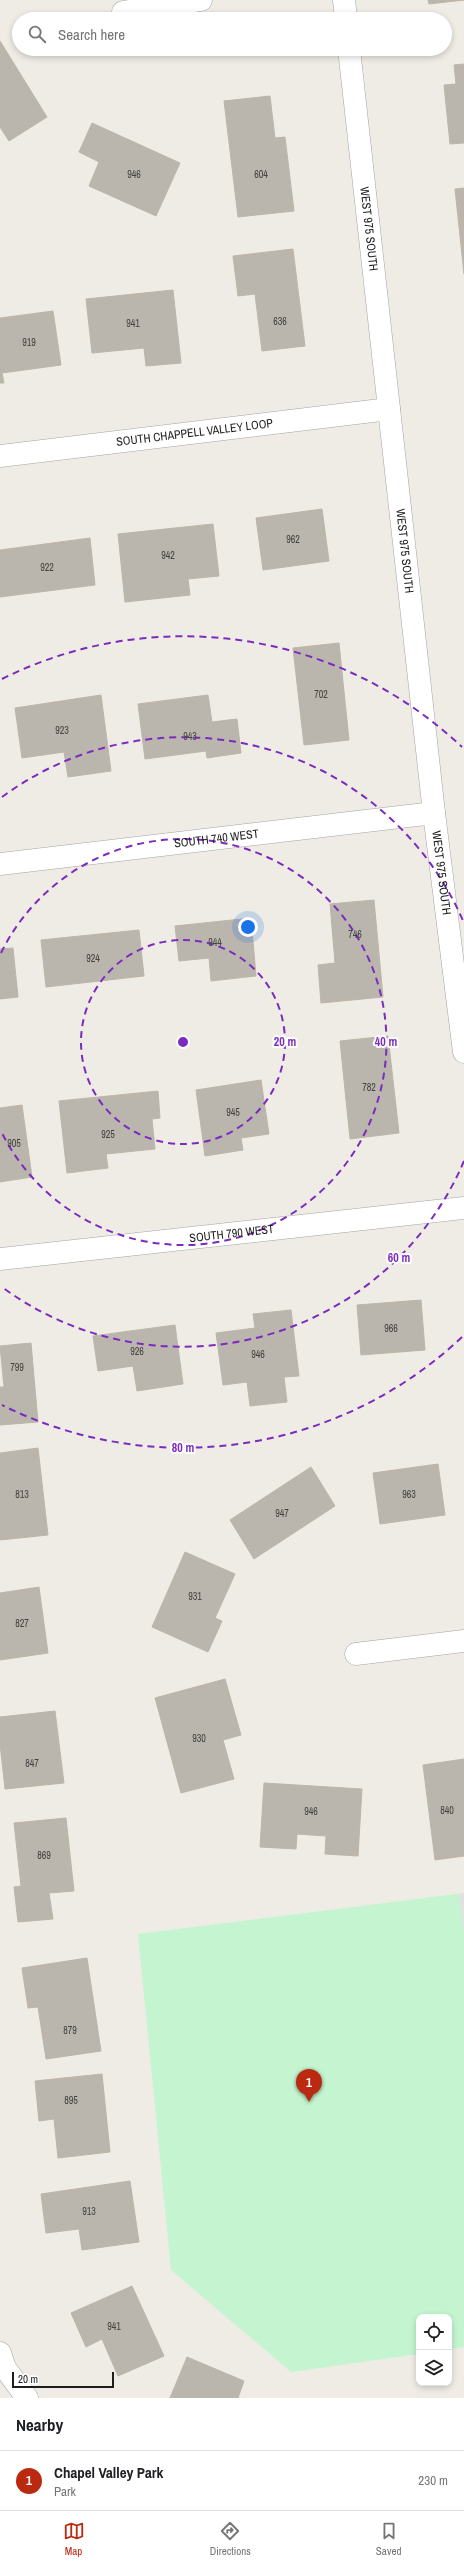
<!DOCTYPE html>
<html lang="en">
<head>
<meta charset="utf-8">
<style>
  :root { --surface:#fff; --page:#f6f6f6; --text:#202124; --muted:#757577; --line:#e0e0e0; --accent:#bb2a10 }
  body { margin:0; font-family:"Archivo Narrow",sans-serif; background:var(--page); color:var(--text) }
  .controls { position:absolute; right:12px; bottom:12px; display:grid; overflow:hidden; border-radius:8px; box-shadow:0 2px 6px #0003 }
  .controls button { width:36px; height:36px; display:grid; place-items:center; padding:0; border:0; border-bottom:1px solid var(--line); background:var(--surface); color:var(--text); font:20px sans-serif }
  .scale { position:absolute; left:12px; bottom:10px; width:102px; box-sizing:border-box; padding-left:4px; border:2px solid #1d1d1d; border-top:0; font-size:11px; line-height:14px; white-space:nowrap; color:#1d1d1d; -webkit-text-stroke:3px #fff; paint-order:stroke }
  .you { position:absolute; left:248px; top:927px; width:14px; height:14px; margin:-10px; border:3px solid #fff; border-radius:50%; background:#1a73e8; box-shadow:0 0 0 6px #1a73e833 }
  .badge { display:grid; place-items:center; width:26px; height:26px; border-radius:50%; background:var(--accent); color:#fff; font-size:13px; font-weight:700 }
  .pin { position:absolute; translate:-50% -33px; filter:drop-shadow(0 1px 2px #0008) }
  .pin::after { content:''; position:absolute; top:21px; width:14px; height:12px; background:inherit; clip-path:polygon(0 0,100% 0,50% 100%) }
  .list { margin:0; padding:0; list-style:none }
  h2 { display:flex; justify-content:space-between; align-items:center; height:52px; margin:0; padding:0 16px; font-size:17px }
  h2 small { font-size:13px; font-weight:400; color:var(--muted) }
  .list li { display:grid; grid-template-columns:26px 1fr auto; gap:12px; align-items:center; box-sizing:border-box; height:60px; padding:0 16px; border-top:1px solid var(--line) }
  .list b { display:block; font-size:15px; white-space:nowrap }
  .list p { margin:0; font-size:13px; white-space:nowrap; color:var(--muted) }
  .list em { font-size:13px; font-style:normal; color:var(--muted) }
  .icon { flex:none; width:22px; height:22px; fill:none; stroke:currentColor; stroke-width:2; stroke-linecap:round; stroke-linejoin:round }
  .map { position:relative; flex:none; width:464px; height:2398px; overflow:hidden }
  .search { position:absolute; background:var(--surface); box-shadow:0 2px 6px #0003; left:12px; right:12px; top:12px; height:44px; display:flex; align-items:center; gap:10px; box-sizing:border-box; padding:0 14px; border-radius:22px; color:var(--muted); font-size:15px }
  .sheet { height:112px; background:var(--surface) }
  nav { display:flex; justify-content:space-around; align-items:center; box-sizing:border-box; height:56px; border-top:1px solid var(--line); background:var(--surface); font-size:11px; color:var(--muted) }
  nav a { display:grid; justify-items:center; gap:2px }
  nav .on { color:var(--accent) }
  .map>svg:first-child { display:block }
</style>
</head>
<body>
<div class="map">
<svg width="464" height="2398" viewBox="0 0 464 2398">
  <rect width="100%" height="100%" fill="#eeece4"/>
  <path fill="#c4f5d0" d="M 464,1893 L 464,2347 L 449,2349 L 449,2317 L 419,2317 L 419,2354 L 291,2372 L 171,2270 L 138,1934 Z"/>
  <path fill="#e1e1e1" d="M 464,1893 L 464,1933 L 459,1894 Z"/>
  <path fill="#bab5ad" stroke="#beb5a8" d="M 428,0 L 464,0 L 429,4 Z
    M 0,41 L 47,117 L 9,141 L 0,127 Z
    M 464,64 L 464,143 L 450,144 L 444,85 L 456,84 L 454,65 Z
    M 270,96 L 275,138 L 285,137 L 294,211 L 238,217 L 224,101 Z
    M 92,123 L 180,163 L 156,216 L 89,186 L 99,162 L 79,152 Z
    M 464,188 L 464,274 L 455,189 Z
    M 293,249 L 305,346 L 262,351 L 255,294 L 238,296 L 233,256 Z
    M 173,290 L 181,363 L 146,366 L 144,348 L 92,353 L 86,299 Z
    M 53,311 L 61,365 L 2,373 L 4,383 L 0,383 L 0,318 Z
    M 322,509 L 329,561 L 263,570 L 256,518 Z
    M 213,524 L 219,576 L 188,579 L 190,595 L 125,602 L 118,534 Z
    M 90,538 L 95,585 L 0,597 L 0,550 Z
    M 339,643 L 349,740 L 304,745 L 293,648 Z
    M 101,695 L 111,771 L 68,777 L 64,752 L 22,758 L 15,708 Z
    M 208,695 L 212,722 L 237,719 L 241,753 L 207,758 L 206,751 L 145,759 L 138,704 Z
    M 374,900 L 383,997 L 321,1003 L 318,965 L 335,963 L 330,904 Z
    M 251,918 L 256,976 L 211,981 L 209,958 L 179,961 L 175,926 Z
    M 139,930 L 144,976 L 46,987 L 41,940 Z
    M 13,948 L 18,997 L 0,999 L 0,949 Z
    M 388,1036 L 399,1133 L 350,1139 L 340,1041 Z
    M 261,1080 L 269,1134 L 241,1138 L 243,1150 L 205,1156 L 196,1090 Z
    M 158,1091 L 160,1118 L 152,1119 L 155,1149 L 106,1154 L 108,1168 L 67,1173 L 59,1101 Z
    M 22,1105 L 32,1177 L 0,1182 L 0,1108 Z
    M 421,1300 L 425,1350 L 361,1355 L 357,1305 Z
    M 291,1310 L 299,1376 L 284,1377 L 287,1402 L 250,1406 L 247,1382 L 223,1385 L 216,1333 L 255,1328 L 253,1314 Z
    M 175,1325 L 183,1384 L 137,1391 L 133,1366 L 98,1371 L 93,1336 Z
    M 31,1343 L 38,1422 L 0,1425 L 0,1387 L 4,1387 L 0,1346 Z
    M 38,1448 L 48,1535 L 0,1540 L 0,1453 Z
    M 438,1464 L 445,1515 L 380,1524 L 373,1473 Z
    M 311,1467 L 335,1506 L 254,1559 L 230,1520 Z
    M 185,1552 L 235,1574 L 215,1618 L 222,1621 L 208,1652 L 152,1627 Z
    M 39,1587 L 48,1653 L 0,1660 L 0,1593 Z
    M 225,1679 L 241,1735 L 223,1740 L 234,1779 L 181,1793 L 155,1698 Z
    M 55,1711 L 64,1783 L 5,1789 L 0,1744 L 0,1717 Z
    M 464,1759 L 464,1856 L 435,1860 L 423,1765 Z
    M 264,1783 L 362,1789 L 358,1856 L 325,1854 L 326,1836 L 297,1834 L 296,1849 L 260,1847 Z
    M 66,1818 L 74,1891 L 49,1893 L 53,1919 L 18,1922 L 14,1887 L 21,1886 L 14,1823 Z
    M 87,1958 L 101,2051 L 46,2059 L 38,2007 L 28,2008 L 22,1968 Z
    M 102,2074 L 110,2152 L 58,2158 L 54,2119 L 39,2121 L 35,2081 Z
    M 130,2181 L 139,2242 L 82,2250 L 79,2229 L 46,2233 L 41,2194 Z
    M 132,2286 L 164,2356 L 118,2376 L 102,2339 L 86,2347 L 71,2313 Z
    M 187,2357 L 244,2381 L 238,2398 L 170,2398 Z"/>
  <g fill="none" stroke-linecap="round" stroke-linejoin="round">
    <defs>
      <g id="minor">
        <path d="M 344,0 L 346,19"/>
        <path d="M 123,12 L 201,0"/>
        <path id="s1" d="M 349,49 L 434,813 L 464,1052"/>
        <path id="s2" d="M 0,456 L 389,409"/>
        <path id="s3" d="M 0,864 L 434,813"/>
        <path id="s4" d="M 0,1259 L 464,1208"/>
        <path d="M 356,1654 L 464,1641"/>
        <path d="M 0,2353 L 5,2368 L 27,2398"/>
      </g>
    </defs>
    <use href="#minor" stroke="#a4a4a4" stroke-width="23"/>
    <use href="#minor" stroke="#fff" stroke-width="22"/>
  </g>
  <g fill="none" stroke="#7b2cbf" stroke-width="2" stroke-dasharray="7 5">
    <circle cx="183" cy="1042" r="102"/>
    <path d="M1 953A203 203 0 1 1 1 1131"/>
    <path d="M464 1161A305 305 0 0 1 2 1287M2 797A305 305 0 0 1 464 923"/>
    <path d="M462 1337A406 406 0 0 1 2 1405M2 679A406 406 0 0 1 462 747"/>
  </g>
  <g text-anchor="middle" stroke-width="4" stroke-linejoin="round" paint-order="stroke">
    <g font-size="10" fill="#444341">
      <text x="134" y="178">946</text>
      <text x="261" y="178">604</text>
      <text x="280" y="325">636</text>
      <text x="133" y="327">941</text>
      <text x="29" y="346">919</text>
      <text x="293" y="543">962</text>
      <text x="168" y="559">942</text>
      <text x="47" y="571">922</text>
      <text x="321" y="698">702</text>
      <text x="62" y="734">923</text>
      <text x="190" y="740">943</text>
      <text x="355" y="938">746</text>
      <text x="215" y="946">944</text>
      <text x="93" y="962">924</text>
      <text x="369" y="1091">782</text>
      <text x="233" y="1116">945</text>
      <text x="108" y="1138">925</text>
      <text x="14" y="1147">905</text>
      <text x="391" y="1332">966</text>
      <text x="137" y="1355">926</text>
      <text x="258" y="1358">946</text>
      <text x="17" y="1371">799</text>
      <text x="22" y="1498">813</text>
      <text x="409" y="1498">963</text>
      <text x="282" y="1517">947</text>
      <text x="195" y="1600">931</text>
      <text x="22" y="1627">827</text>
      <text x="199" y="1742">930</text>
      <text x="32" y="1767">847</text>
      <text x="447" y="1814">840</text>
      <text x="311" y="1815">946</text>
      <text x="44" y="1859">869</text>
      <text x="70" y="2034">879</text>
      <text x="71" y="2104">895</text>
      <text x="89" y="2215">913</text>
      <text x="114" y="2330">941</text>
    </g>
    <g font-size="12" fill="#1d1d1d" stroke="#fff">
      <text dy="4" stroke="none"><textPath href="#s1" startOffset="181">WEST 975 SOUTH</textPath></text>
      <text dy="4" stroke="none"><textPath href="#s2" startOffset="196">SOUTH CHAPPELL VALLEY LOOP</textPath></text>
      <text dy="4" stroke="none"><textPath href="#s1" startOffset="505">WEST 975 SOUTH</textPath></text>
      <text dy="4" stroke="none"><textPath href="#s3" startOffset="218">SOUTH 740 WEST</textPath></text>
      <text dy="4" stroke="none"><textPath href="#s1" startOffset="829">WEST 975 SOUTH</textPath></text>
      <text dy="4" stroke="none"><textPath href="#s4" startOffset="233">SOUTH 790 WEST</textPath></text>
    </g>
  </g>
  <circle cx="183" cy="1042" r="6" fill="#7b2cbf" stroke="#fff" stroke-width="2"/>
  <g font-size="12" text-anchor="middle" font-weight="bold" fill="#7b2cbf" stroke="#fff" stroke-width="4" stroke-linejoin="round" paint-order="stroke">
    <text x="285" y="1046">20 m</text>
    <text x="386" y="1046">40 m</text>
    <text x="399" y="1262">60 m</text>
    <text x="183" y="1452">80 m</text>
  </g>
</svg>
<div class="controls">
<button><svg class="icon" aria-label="locate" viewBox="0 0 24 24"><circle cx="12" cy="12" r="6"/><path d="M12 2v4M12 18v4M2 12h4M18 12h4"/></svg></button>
<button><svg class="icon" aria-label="layers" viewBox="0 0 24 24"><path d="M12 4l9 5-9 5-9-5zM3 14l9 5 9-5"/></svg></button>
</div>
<div class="scale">20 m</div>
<div class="you"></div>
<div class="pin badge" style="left:309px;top:2102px">1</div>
<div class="search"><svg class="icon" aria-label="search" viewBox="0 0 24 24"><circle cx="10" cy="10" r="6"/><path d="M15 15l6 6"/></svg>Search here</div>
</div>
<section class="sheet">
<h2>Nearby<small></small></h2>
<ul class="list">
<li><span class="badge">1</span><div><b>Chapel Valley Park</b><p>Park</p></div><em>230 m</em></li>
</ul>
</section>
<nav>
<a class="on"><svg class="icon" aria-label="map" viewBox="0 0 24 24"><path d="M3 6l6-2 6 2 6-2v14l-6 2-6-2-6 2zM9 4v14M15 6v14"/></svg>Map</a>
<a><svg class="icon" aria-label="directions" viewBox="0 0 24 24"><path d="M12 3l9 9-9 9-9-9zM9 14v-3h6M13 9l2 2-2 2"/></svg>Directions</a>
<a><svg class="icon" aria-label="saved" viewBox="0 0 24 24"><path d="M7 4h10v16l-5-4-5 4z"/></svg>Saved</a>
</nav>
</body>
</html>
